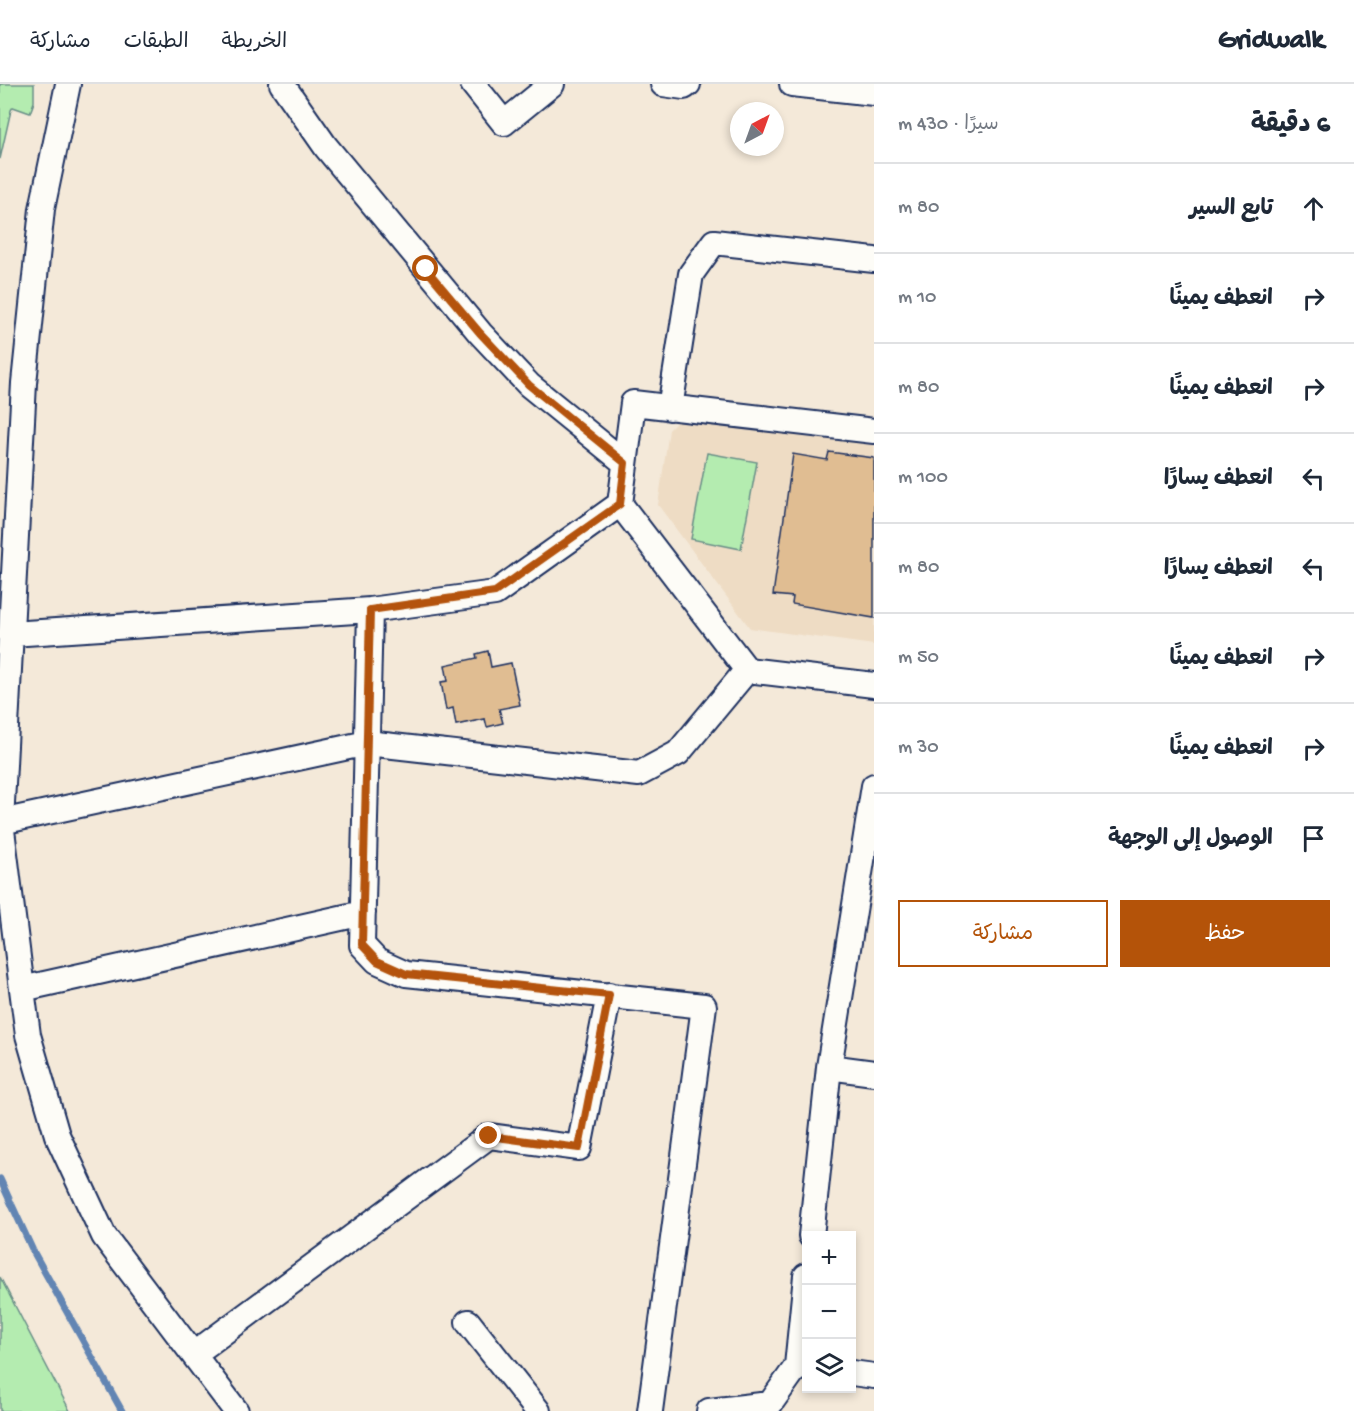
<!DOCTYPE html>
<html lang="ar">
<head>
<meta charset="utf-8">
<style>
  :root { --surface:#fff; --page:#f2f2f3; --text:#1f2937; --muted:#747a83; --line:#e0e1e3; --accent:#b45309 }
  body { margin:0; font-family:"Gochi Hand","Playpen Sans Arabic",sans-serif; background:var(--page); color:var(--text); direction:rtl }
  .controls { position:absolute; right:18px; bottom:18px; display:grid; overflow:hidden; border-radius:0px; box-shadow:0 3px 9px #0003 }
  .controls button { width:54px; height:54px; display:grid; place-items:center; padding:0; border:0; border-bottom:2px solid var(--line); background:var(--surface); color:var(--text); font:30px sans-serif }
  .compass { position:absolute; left:730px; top:18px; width:54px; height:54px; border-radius:50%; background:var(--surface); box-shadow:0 3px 9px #0003; rotate:41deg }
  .stop { position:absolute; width:18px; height:18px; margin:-14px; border:4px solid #b45309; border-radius:50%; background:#fff }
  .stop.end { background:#b45309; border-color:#fff; box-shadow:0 2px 6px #0008 }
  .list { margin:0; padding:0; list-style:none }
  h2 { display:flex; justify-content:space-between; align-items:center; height:78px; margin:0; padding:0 24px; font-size:26px }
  h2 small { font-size:20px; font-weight:400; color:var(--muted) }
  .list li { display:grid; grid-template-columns:39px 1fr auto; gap:18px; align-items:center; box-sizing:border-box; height:90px; padding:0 24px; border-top:2px solid var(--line) }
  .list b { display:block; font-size:22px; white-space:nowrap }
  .list em { font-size:20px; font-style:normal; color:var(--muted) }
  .actions { display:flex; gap:12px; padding:18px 24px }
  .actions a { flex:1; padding:14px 0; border:2px solid var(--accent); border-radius:0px; text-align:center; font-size:21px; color:var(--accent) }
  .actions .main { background:var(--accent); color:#fff }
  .icon { flex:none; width:33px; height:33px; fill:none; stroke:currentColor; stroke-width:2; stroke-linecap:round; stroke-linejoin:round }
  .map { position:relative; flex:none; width:874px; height:1327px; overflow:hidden; direction:ltr }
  header { display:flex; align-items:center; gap:36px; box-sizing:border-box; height:84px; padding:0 30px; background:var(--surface); border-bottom:2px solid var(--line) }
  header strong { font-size:28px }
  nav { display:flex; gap:33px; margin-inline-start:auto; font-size:21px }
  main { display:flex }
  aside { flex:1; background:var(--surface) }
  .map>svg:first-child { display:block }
</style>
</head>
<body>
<header>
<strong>Gridwalk</strong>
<nav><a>الخريطة</a><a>الطبقات</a><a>مشاركة</a></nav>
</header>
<main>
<aside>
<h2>6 دقيقة<small>سيرًا · 430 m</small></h2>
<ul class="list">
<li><svg class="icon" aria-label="ahead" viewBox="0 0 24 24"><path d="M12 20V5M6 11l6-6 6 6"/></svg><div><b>تابع السير</b></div><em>80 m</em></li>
<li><svg class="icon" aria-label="right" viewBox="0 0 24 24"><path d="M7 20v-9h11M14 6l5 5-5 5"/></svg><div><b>انعطف يمينًا</b></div><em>10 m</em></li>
<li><svg class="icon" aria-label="right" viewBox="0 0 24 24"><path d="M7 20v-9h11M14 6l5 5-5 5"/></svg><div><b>انعطف يمينًا</b></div><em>80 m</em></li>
<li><svg class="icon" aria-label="left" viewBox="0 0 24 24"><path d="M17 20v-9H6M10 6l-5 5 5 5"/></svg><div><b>انعطف يسارًا</b></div><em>100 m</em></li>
<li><svg class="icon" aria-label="left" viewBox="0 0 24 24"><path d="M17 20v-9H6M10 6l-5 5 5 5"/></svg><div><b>انعطف يسارًا</b></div><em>80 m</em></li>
<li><svg class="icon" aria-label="right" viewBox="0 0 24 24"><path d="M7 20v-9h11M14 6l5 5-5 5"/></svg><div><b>انعطف يمينًا</b></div><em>50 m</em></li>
<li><svg class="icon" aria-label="right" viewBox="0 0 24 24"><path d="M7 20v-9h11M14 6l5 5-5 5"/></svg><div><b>انعطف يمينًا</b></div><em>30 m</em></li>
<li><svg class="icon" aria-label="arrive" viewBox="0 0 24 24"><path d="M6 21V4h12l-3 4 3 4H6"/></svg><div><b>الوصول إلى الوجهة</b></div></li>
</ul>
<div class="actions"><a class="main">حفظ</a><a>مشاركة</a></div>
</aside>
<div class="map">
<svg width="874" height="1327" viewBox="0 0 874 1327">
  <rect width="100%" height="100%" fill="#f4e9d9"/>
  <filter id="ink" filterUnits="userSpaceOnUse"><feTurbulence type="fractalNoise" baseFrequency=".0167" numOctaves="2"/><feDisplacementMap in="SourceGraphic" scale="12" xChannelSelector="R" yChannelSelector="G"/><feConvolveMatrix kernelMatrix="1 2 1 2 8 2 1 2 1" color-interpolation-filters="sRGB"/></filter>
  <g filter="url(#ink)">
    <path fill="#eedcc4" d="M 684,331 L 874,355 L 874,561 L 750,544 L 658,421 L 669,346 Z"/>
    <path fill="#b4ecb0" stroke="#688e87" stroke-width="1.5" d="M 0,0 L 34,0 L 34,18 L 30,29 L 13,23 L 11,26 L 0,75 Z
      M 707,369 L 757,378 L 741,465 L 691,455 Z
      M 0,1193 L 70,1327 L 0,1327 Z"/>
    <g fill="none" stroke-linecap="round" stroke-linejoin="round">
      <path stroke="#6285b3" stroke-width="7" d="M 0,1095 L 33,1167 L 122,1327"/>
    </g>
    <path fill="#e0bd92" stroke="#1b2f5e" stroke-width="1.5" d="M 829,368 L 874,374 L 874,534 L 792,520 L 793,513 L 773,511 L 793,370 L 827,376 Z
      M 488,567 L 491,583 L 511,579 L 520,621 L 499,625 L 503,639 L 487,643 L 485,635 L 456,641 L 453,624 L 446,626 L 441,598 L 448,597 L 445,581 L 477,574 L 476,570 Z"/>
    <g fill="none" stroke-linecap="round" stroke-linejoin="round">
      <defs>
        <path id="street" d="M 68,0 L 42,125 L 24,299 L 1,738 L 22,905 L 28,951 L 57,1051 L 104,1152 L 236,1327
          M 282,0 L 326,63 L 480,249 L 529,301 L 625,379
          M 473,0 L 504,39 L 552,0
          M 663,0 L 684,3 L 688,0
          M 792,0 L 874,9
          M 670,324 L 691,190 L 714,158 L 874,176
          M 874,347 L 633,319 L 620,420 L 747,586 L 874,601
          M 370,526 L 362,861 L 377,877 L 406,890 L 704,922 L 650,1327
          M 11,550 L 370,526 L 495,509 L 620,420
          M 1,738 L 367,659 L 639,690 L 678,669 L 747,586
          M 22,905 L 363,829
          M 829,983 L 874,989
          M 811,1152 L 829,983 L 874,702
          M 468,1238 L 538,1327
          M 194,1270 L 489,1052 L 579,1064 L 609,911
          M 797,1282 L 806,1192
          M 852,1289 L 874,1292
          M 709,1327 L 770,1320 L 797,1282 L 806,1284"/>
      </defs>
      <use href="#street" stroke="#1b2f5e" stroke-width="28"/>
      <use href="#street" stroke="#fdfcf7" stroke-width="24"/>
    </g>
  </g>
  <g fill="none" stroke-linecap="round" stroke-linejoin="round" filter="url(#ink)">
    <path stroke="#b45309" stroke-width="8" d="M 426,185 L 480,249 L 529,301 L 625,379 L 620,420 L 495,508 L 370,526 L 362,861 L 377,877 L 406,890 L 609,911 L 579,1064 L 489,1052"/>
  </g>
</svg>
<div class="controls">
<button>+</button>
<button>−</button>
<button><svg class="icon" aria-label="layers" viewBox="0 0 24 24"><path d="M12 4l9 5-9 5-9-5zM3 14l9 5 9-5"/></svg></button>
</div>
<svg class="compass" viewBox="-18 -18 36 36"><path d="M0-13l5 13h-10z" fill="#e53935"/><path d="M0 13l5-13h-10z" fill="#747a83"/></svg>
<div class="stop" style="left:426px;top:185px"></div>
<div class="stop end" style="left:489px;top:1052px"></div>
</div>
</main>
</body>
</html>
